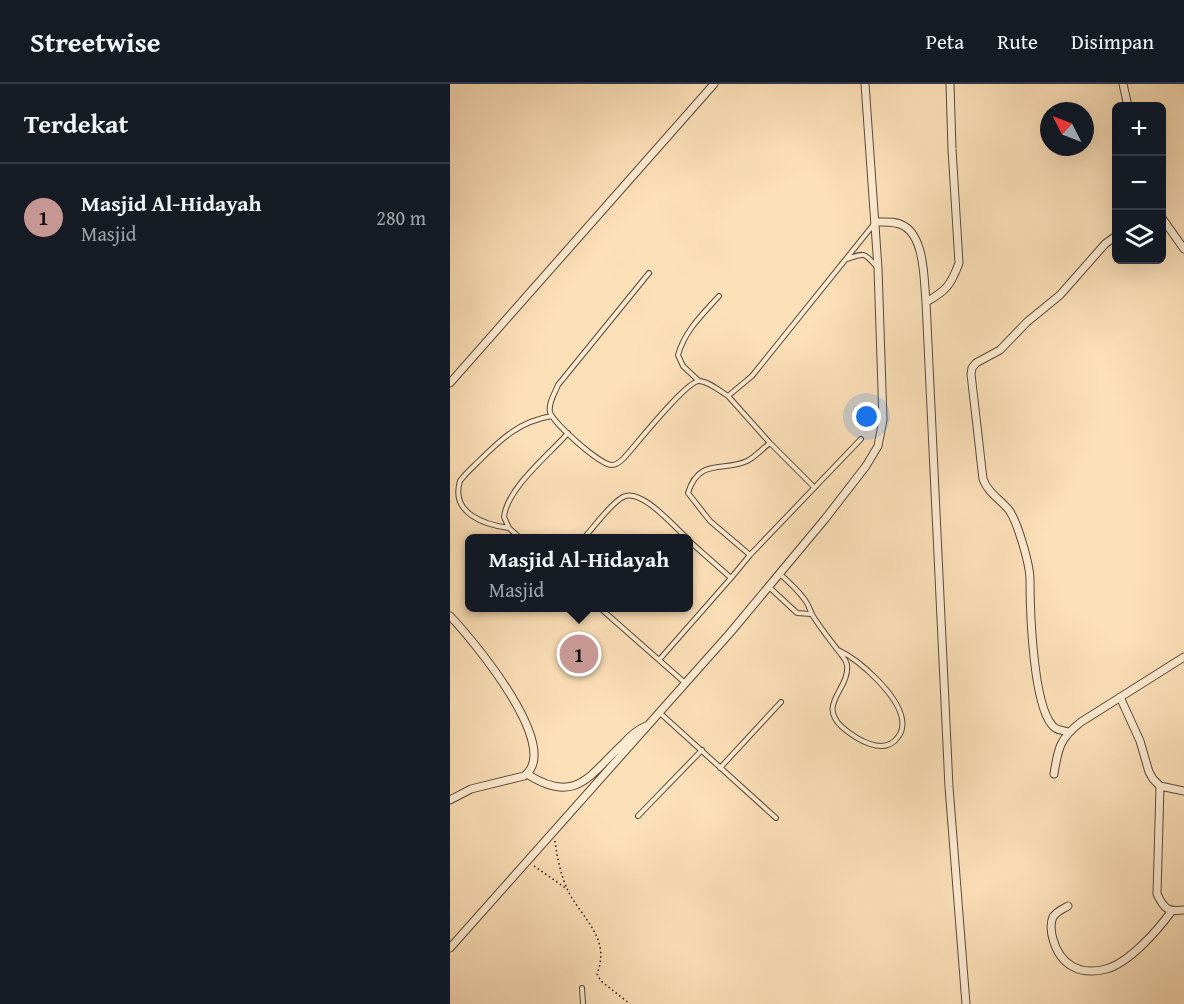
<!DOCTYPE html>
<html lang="id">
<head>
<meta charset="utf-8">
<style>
  :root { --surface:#171b24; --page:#20242c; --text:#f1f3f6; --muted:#9ea1a6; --line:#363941; --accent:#c59692 }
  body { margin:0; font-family:"Gentium Book Plus",serif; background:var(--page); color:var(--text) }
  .controls { position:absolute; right:18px; top:18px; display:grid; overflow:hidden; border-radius:9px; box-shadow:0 6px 24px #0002 }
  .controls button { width:54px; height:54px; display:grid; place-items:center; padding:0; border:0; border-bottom:2px solid var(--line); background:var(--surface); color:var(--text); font:30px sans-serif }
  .compass { position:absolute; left:590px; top:18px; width:54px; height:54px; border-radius:50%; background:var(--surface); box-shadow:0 6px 24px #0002; rotate:312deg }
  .you { position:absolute; left:417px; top:333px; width:21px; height:21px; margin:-15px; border:4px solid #fff; border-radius:50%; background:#1a73e8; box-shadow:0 0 0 9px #1a73e833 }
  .badge { display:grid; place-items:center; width:39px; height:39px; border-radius:50%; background:var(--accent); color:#111; font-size:20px; font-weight:700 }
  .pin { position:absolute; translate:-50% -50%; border:3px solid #fff; box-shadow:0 2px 6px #0006 }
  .popup { position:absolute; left:15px; top:450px; width:228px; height:78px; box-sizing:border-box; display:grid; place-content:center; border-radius:9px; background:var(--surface); filter:drop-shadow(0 2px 4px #0005); font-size:20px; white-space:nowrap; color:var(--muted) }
  .popup b { font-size:22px; color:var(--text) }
  .popup::after { content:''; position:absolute; left:50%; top:100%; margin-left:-12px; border:12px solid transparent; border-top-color:var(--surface) }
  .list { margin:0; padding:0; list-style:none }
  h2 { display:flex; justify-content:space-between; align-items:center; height:78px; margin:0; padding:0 24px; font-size:26px }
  h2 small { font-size:20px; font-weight:400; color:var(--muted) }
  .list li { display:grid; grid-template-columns:39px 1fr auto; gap:18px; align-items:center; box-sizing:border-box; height:108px; padding:0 24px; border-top:2px solid var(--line) }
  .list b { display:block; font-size:22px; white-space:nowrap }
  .list p { margin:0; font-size:20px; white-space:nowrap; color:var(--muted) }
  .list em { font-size:20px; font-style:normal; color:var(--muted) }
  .icon { flex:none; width:33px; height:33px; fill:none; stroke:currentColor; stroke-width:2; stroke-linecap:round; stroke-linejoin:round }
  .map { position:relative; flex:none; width:734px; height:920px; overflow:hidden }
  header { display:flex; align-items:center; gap:36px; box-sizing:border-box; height:84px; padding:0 30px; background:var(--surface); border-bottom:2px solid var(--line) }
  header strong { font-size:28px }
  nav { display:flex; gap:33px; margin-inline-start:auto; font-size:21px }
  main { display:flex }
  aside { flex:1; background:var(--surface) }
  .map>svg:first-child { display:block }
</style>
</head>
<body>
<header>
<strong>Streetwise</strong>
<nav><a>Peta</a><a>Rute</a><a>Disimpan</a></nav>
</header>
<main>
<aside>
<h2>Terdekat<small></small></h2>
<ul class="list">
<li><span class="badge">1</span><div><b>Masjid Al-Hidayah</b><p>Masjid</p></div><em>280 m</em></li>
</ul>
</aside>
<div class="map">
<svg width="734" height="920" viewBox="0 0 734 920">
  <rect width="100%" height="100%" fill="#fce0b8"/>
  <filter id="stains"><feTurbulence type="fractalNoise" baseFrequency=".00333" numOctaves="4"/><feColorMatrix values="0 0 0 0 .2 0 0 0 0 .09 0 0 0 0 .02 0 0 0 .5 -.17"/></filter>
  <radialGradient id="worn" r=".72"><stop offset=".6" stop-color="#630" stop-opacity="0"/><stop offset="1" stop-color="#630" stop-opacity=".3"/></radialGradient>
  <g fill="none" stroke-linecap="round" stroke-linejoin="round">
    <defs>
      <path id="lane" d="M 397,175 C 414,169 414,168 426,182
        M 199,189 L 108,301 C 105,309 98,319 100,328 C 103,339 150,381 162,381 C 167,381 171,377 174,374 C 185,362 236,297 249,297 C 258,297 270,307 278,312 L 302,292 L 424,140
        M 249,297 L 233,282 L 228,271 C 235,246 253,230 269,212
        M 278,312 L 320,359 L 364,403
        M 59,444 C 36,441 0,430 10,397 C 15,390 23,383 29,377 C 51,355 70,337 102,332
        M 70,454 L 59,444 L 54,433 C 57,404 99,371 118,349
        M 134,454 C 144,443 160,420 173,413 C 191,403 224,443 237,454
        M 300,471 L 260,437 L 238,409 C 249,373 274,388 297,377 C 305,373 312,365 320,359
        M 330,490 C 339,498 348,506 355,516 C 359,521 360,527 363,532 C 371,545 381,557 390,569 C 393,573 396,576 397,581 C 400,605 367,620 392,643 C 406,655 434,673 448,653 C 452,648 453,641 452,635 C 448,611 410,576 388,566
        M 281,494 L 300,471 L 411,355
        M 318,502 L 347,529 L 361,530
        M 150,524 L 234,598
        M 209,576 L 281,494 L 238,456
        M 210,629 L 326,734
        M 270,684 L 331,618
        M 188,732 L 252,666
        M 132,904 L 133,920"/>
      <path id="street" d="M 673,0 L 678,22
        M 712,134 L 734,165
        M 426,138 C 435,138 446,137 454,142 C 475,154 474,197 476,218 L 499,703 L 516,920
        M 476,218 C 496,207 501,201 509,179 L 502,65 L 500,0
        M 0,299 L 264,0
        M 0,532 C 22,555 114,664 74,692 L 21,705 L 0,716
        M 670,613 L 690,657 L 699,688 L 703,695 L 710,702 L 734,707
        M 618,648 C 612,646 605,646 602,641 C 583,619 580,527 580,496 C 580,481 568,439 559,426 C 550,415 538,409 533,395 L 521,290 L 522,284 L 526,279 L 550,266 L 577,238 L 610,211 L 655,160 L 666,152
        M 77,690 C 127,722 140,690 174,659 C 180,652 187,646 196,642
        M 604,690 C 608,664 610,654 631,638 L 734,573
        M 710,702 L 707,810 C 714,825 718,828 734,826
        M 618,822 C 613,825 607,827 603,833 C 600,839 601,849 603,855 C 610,881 630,892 656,885 C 679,879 707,847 721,828
        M 0,864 L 280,549 L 375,435 L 416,382 L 428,362 L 433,336 L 428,184 L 415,0"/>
    </defs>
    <use href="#lane" stroke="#58483b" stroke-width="6"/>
    <use href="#street" stroke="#58483b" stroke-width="9"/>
    <path stroke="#221611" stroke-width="1.5" stroke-dasharray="1.5 3" stroke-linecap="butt" d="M 105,757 C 107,773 111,792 118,807 C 133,836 161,854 147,890 L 151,897 L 180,920
      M 84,782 L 117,805"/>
    <use href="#lane" stroke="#fdebd1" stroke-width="4"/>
    <use href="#street" stroke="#fdebd1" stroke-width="7"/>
  </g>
  <rect width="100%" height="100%" filter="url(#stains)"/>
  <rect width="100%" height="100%" fill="url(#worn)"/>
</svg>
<div class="controls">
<button>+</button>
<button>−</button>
<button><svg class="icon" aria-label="layers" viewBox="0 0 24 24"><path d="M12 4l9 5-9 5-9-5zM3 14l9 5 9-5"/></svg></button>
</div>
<svg class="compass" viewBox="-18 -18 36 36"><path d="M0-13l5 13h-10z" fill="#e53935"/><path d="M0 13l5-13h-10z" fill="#9ea1a6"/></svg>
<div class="you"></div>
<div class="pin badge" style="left:129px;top:570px">1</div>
<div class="popup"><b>Masjid Al-Hidayah</b>Masjid</div>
</div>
</main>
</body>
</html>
